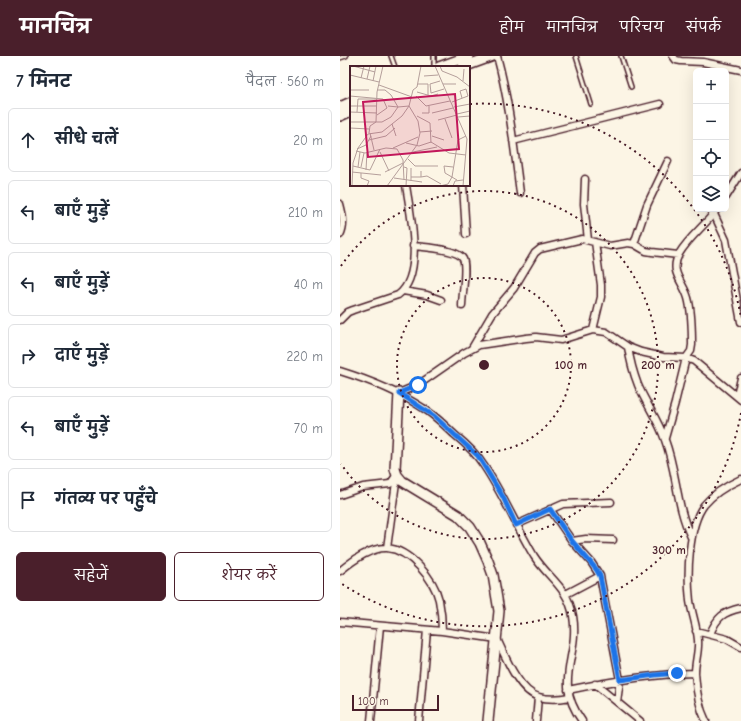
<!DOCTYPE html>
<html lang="hi">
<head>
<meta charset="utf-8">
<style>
  :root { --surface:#fff; --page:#f6f6f7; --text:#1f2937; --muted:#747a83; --line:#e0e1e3; --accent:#4a1f2b }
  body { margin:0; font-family:"Comic Neue","Playpen Sans Deva",sans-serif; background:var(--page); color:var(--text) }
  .controls { position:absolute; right:12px; top:12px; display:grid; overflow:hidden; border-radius:6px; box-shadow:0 4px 16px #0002 }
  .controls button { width:36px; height:36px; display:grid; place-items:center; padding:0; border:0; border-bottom:1px solid var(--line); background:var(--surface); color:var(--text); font:20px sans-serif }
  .scale { position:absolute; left:12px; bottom:10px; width:87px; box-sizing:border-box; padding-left:4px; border:2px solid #4a1f2b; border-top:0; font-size:11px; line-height:14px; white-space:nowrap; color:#4a1f2b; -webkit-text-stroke:3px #fcf5e5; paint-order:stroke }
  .stop { position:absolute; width:12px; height:12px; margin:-9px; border:3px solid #1a73e8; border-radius:50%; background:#fff }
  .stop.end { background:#1a73e8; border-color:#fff; box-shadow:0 1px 4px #0008 }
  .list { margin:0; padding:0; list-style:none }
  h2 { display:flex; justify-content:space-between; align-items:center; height:52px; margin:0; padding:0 16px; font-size:17px }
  h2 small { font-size:13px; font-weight:400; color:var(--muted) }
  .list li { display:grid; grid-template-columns:26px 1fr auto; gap:12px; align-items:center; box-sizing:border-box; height:64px; margin:0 8px 8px; padding:0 8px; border:1px solid var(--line); border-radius:6px }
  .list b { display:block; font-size:15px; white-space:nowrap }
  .list em { font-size:13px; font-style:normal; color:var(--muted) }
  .actions { display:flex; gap:8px; padding:12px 16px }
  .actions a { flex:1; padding:9px 0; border:1px solid var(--accent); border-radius:6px; text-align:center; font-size:14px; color:var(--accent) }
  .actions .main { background:var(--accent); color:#fff }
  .icon { flex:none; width:22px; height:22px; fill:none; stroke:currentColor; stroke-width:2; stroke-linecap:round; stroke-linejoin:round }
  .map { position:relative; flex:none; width:401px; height:665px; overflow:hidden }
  header { display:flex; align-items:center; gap:24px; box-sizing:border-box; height:56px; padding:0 20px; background:var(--accent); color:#fff }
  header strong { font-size:19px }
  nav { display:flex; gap:22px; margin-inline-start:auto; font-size:14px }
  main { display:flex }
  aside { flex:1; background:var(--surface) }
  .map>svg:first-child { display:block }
</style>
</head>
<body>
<header>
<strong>मानचित्र</strong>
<nav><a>होम</a><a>मानचित्र</a><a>परिचय</a><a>संपर्क</a></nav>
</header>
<main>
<aside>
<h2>7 मिनट<small>पैदल · 560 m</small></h2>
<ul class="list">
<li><svg class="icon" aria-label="ahead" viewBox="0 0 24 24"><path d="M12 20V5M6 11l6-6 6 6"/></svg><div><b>सीधे चलें</b></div><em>20 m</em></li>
<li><svg class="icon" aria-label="left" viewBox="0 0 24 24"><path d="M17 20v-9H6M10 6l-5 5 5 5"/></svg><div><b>बाएँ मुड़ें</b></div><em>210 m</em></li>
<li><svg class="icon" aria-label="left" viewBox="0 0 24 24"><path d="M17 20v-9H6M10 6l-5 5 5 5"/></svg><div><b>बाएँ मुड़ें</b></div><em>40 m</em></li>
<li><svg class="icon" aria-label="right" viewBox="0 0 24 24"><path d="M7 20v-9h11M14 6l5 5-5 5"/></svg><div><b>दाएँ मुड़ें</b></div><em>220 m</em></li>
<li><svg class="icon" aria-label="left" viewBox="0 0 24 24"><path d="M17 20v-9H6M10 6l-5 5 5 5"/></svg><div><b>बाएँ मुड़ें</b></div><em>70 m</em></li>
<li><svg class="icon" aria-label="arrive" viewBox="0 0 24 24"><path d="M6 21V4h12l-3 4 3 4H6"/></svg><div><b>गंतव्य पर पहुँचे</b></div></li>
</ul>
<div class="actions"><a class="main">सहेजें</a><a>शेयर करें</a></div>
</aside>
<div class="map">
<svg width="401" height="665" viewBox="0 0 401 665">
  <rect width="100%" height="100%" fill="#fcf5e5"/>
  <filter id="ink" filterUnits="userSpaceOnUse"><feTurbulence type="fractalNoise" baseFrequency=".025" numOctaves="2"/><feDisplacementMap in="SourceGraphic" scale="8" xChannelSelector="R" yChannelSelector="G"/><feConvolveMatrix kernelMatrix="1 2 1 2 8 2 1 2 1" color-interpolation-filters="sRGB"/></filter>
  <g filter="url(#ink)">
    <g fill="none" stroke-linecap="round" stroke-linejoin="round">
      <defs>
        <path id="lane" d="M 51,0 L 55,11
          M 94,0 L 94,11
          M 236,0 L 251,48
          M 281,0 L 291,31
          M 0,2 L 6,0"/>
        <path id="street" d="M 157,0 C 169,44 174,91 180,137
          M 333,0 L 336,4 L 341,5 L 363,6 L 401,14
          M 173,85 L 320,48
          M 245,123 L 244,148 L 248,184
          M 123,129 L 126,178
          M 386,141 L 401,117
          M 0,148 C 3,159 5,169 0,179
          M 374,158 L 386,184 L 401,266
          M 294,188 L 307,149 L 328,105
          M 73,190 C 84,191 118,193 123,203 C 127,211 122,240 122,250
          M 63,235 L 87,239 L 101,244
          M 0,264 L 8,256 L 13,254 L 58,239 C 85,219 70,158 66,129
          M 253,274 L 261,241 L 261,229 L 255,186
          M 288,291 C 290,304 293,316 298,329 C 306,348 319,365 325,384 C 337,416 336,450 351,481
          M 132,292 L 152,258 L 174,232 L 195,197 L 200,193 L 242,183 L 270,190 L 288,187 L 294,188 L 306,195 L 312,196 L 338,199
          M 0,315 C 29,324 57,335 83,352 C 95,359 105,370 115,379 C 126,388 136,397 144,410 C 163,438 176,470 194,500 C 208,522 228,531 233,560 C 240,601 212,624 242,665
          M 59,337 L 78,329 L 124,297 L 139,289 L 186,282 L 196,281 L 221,284 L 253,274 L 266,276 L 288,291 L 301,296 L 323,301 L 346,302 L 354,305 L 401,344
          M 397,340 L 401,322
          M 325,382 L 335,347 L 346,302 L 351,295 L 352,289 C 352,275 352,260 349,246 C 346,227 328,218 339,198 C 349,181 366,169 377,153
          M 0,439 L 23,431 L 50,428 L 56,420
          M 210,453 L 232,485 L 251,506 L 260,520 L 280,624 L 277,646
          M 176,469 L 223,448 L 271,446
          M 232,485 L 246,483 L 273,484
          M 47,492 L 57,419
          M 0,515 C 12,505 30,491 47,492 C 70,494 94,523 99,544 C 101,554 102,565 102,575
          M 226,538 L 260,520
          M 0,566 L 102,575 L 157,583 C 165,600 179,636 199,641 C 209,644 220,643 230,641
          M 356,575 L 387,583 L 401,591
          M 370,578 C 377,561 383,556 401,552
          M 255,628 L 300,665
          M 228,634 C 271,625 311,618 355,617
          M 31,665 L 40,570
          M 79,665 L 87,574
          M 196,665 L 198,641
          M 366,665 C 359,651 356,633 355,617 C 355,606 359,595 358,584 C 357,571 352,558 350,545 C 347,519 348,470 364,449 C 373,438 388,429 401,423"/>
        <path id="secondary" d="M 99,11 L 129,0
          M 123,11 L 153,0
          M 0,51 L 11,46
          M 0,60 L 11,55
          M 59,337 L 55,413 L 57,419 L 62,425 L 118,459 L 130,471 L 140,487 L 148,505 L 153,519 L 159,555 L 148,665"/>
      </defs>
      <use href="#lane" stroke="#4a1f2b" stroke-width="6"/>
      <use href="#street" stroke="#4a1f2b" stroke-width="9"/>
      <use href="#secondary" stroke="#4a1f2b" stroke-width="12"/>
      <use href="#lane" stroke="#fcf5e5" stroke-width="3"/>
      <use href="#street" stroke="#fcf5e5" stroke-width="6"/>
      <use href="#secondary" stroke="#fcf5e5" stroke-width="9"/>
    </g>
  </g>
  <g fill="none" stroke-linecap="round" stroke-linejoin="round" filter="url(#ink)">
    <path stroke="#1a73e8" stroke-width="5" d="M 78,329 L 59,337 L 94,360 L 138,400 L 163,441 L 176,469 L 210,453 L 232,485 L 256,513 L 260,520 L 280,624 L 315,619 L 337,617"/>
  </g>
  <g fill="none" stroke="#4a1f2b" stroke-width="2" stroke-dasharray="2 4">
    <circle cx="144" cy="309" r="87"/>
    <path d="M1 210A174 174 0 1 1 1 408"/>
    <path d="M401 357A261 261 0 0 1 2 528M130 48A261 261 0 0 1 401 261"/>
  </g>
  <g transform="translate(10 10)">
    <rect width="120" height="120" fill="#fcf5e5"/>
    <path fill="none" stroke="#b59f9b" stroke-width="1" d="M 3,0 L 25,6M 85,0 L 117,73 L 113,120M 90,0 L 92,5 L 107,11 L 120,21M 0,9 L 29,16M 74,10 L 88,9M 11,12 L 14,0M 17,13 L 20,0M 23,15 L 26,0M 90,15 L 80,18 L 81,27 L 94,23M 113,15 L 114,3M 68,18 L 78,18 L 78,29M 93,18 L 106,18M 29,19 L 62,31M 0,24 L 19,24M 27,24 L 35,24 L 41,29 L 48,41 L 38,40M 67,26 L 81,30 L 88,28M 0,30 L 33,33 L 37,42 L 27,49M 66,30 L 76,40 L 100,35M 8,33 L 27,33M 102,36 L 118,30 L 116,23 L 110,25 L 112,32M 0,40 L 27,40M 104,41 L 120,38M 0,46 L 27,47M 7,46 L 8,33M 72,47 L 79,47 L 79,40M 82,47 L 103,42M 107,48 L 120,45M 67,50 L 80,57 L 81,77M 108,51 L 120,50M 95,53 L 102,72M 88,54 L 107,49M 0,56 L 32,56 L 41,51 L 48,41 L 59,40M 42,58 L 46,70M 0,62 L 19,63M 70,66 L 82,65M 19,67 L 20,60 L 26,56 L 27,26 L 33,0M 20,67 L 24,84M 82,70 L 94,74M 19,74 L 36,70 L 45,62M 56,77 L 69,80 L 81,76 L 99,87 L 116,89M 43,82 L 68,71M 7,83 L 16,79 L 21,70M 6,85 L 15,87 L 36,82 L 47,83 L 53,94 L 54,114M 30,86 L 39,105M 63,86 L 87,81M 58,93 L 65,100 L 88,100M 3,100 L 20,104 L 30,83M 8,101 L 10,86M 11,101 L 14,87M 54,101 L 57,102 L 56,120M 103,101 L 94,100 L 95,107 L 107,114M 61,102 L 61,115M 16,104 L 17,86M 2,106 L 31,109M 35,106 L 53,97M 11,107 L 11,112 L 19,115 L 17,120M 61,111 L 71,111 L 71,105M 71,111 L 77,110 L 91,118M 44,112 L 72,116M 2,120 L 3,97 L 8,82 L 18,68 L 32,66 L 52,50 L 59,40 L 63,24 L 67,21 L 71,0M 37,120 L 67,79 L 70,67 L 68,55 L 59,40M 90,120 L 98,118 L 102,111 L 108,74 L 116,70M 103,120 L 105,115 L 113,114"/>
    <path fill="#c2185b" fill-opacity="0.15" stroke="#c2185b" stroke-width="2" d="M 105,28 L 109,83 L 18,91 L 13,36 Z"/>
    <rect width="120" height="120" fill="none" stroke="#4a1f2b" stroke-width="2"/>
  </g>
  <circle cx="144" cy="309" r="6" fill="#4a1f2b" stroke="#fcf5e5" stroke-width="2"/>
  <g font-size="12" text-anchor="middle" font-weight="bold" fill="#4a1f2b" stroke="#fcf5e5" stroke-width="4" stroke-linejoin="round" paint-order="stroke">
    <text x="231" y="313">100 m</text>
    <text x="318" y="313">200 m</text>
    <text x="329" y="498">300 m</text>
  </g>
</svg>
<div class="controls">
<button>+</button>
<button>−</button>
<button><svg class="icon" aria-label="locate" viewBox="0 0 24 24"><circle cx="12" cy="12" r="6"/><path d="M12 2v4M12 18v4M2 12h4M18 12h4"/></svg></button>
<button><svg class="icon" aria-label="layers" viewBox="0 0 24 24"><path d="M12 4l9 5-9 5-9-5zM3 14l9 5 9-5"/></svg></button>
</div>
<div class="scale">100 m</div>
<div class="stop" style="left:78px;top:329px"></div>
<div class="stop end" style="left:337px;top:617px"></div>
</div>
</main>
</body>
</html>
